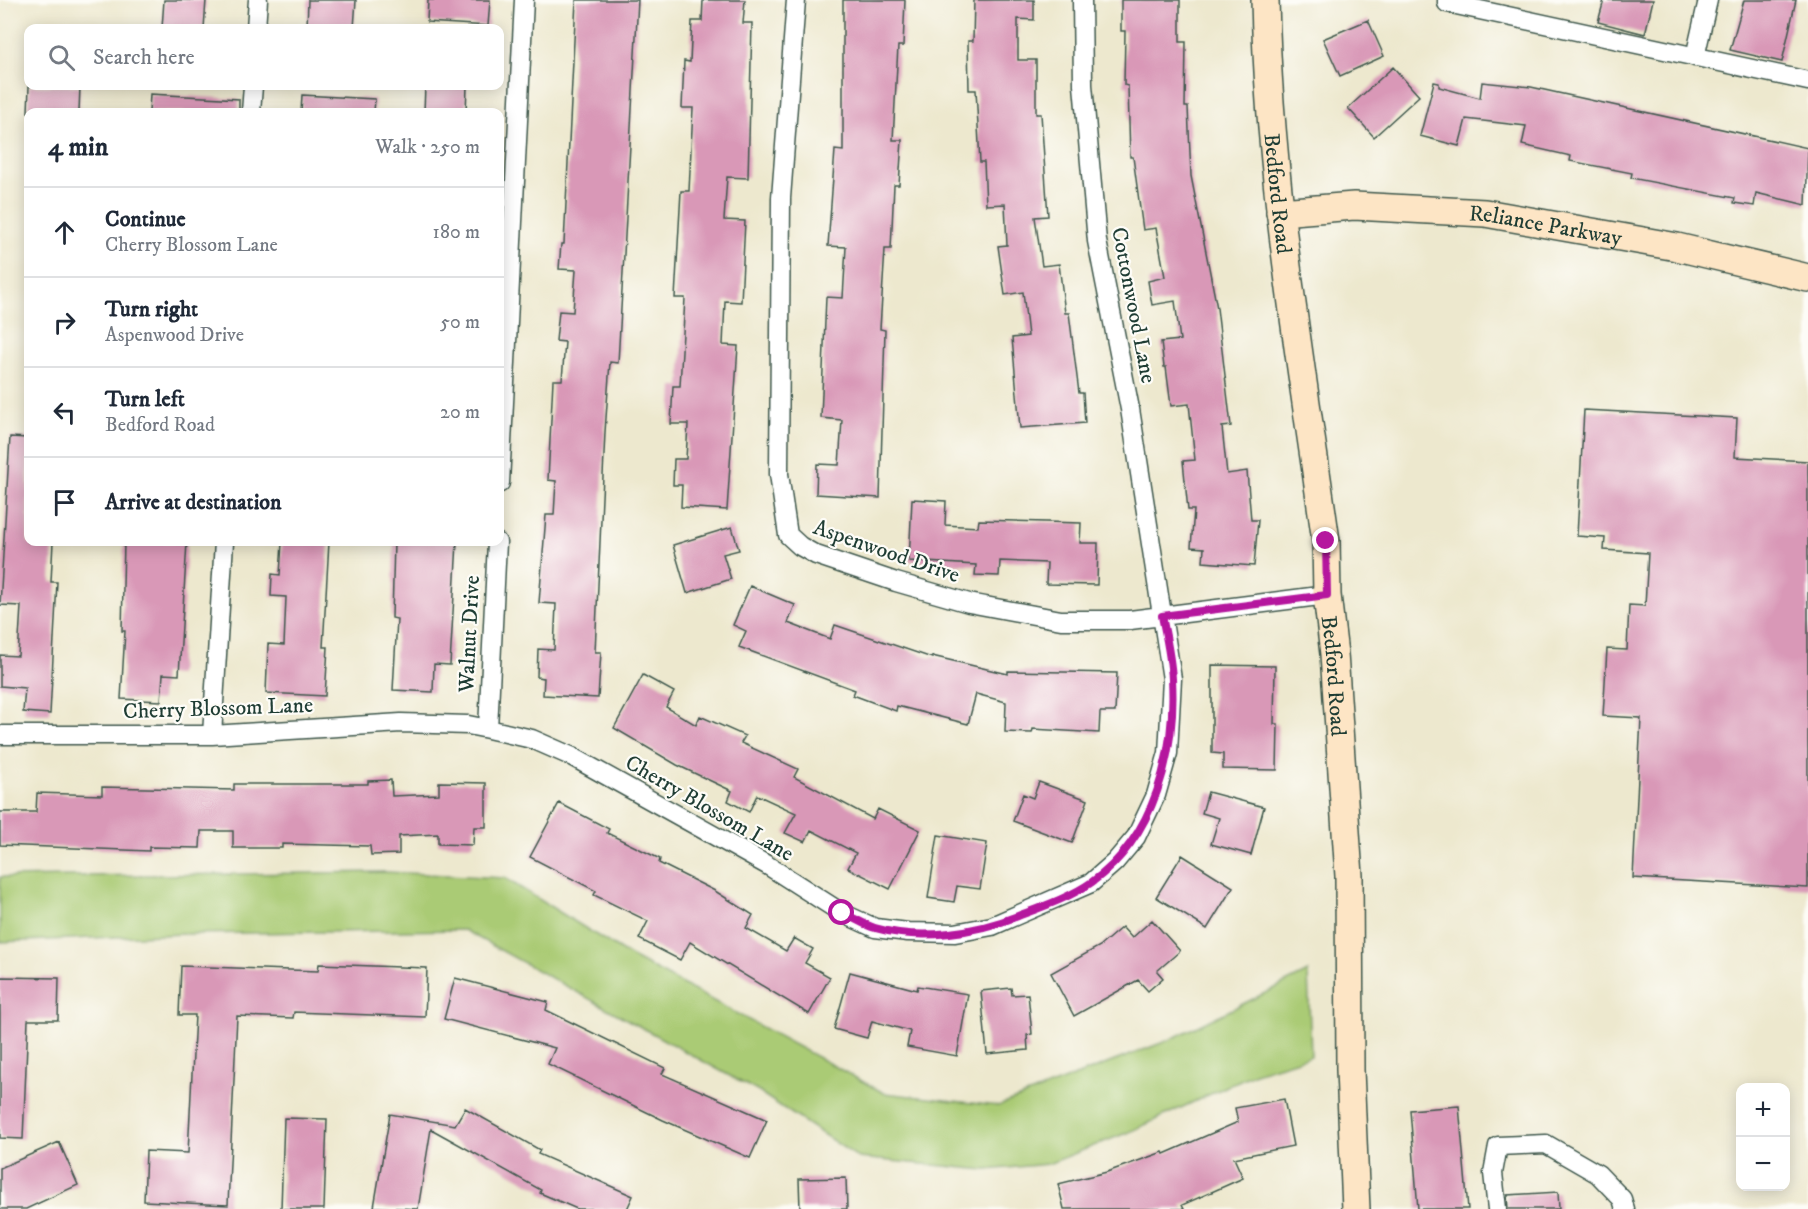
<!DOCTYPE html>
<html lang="en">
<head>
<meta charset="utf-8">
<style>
  :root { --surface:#fff; --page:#f6f6f7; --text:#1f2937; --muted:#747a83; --line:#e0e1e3 }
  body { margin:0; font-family:"IM FELL DW Pica",serif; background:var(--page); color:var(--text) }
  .controls { position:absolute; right:18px; bottom:18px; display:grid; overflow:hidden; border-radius:12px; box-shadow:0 3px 15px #0003 }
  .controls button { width:54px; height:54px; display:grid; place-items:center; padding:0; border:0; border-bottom:2px solid var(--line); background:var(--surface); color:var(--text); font:30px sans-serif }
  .stop { position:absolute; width:18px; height:18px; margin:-14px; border:4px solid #b5179e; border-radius:50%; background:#fff }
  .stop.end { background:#b5179e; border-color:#fff; box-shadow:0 2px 6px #0008 }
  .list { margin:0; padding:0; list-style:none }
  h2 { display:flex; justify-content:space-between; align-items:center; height:78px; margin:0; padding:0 24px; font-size:26px }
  h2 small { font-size:20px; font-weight:400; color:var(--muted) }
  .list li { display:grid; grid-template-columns:39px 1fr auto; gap:18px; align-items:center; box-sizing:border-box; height:90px; padding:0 24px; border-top:2px solid var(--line) }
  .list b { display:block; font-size:22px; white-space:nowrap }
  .list p { margin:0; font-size:20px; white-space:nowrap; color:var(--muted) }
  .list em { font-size:20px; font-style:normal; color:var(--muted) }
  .icon { flex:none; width:33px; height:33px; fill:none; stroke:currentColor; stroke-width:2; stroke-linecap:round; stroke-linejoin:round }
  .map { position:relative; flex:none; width:1808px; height:1209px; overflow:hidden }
  .search { position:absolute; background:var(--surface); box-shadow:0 3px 15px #0003; left:24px; top:24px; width:480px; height:66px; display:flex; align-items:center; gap:15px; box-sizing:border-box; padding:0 21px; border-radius:12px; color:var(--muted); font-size:22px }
  .panel { position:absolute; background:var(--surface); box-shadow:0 3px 15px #0003; left:24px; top:108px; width:480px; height:438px; border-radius:12px }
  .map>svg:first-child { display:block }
</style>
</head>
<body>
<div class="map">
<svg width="1808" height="1209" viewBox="0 0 1808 1209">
  <rect width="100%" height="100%" fill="#fdfcf7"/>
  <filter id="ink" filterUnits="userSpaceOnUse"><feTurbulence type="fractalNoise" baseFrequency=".0167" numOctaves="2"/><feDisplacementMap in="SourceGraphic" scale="12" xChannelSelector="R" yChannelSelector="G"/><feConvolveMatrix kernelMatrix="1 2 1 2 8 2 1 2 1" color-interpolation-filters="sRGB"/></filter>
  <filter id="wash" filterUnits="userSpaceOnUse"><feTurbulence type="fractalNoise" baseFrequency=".008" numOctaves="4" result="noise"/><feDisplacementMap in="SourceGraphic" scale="24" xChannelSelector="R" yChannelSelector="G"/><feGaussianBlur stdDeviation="1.35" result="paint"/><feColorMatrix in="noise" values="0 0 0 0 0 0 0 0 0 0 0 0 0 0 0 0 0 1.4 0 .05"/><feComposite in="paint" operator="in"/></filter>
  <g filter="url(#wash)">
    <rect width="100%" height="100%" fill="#ede8ce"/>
    <path fill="#aacb74" stroke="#648454" stroke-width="1.5" d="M 386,872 L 505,878 L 630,956 L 884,1093 L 998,1106 L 1169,1040 L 1308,972 L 1311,1056 L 1255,1073 L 1134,1130 L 1048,1164 L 986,1170 L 859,1158 L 759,1092 L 464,930 L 184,934 L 0,942 L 0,877 Z"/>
    <g id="blocks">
      <path fill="#d998b7" d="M 164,0 L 206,0 L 204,28 L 162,28 Z
        M 308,0 L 356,0 L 354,28 L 307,28 Z
        M 428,0 L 490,0 L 488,26 L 427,22 Z
        M 576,0 L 638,0 L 618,363 L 610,362 L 605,432 L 595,652 L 601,652 L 598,698 L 543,695 L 544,678 L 537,677 L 538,649 L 554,650 L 556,604 L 539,603 L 546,515 L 554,515 L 556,481 L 548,480 L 553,380 L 562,380 L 565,342 L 556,341 L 559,311 L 573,312 L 576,270 L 559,269 L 561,244 L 564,244 Z
        M 703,0 L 745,0 L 743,23 L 752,23 L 748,178 L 727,177 L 724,220 L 745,221 L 741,302 L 725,301 L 723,345 L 738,346 L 727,510 L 681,507 L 682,485 L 673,485 L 674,459 L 686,459 L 688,424 L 671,424 L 673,386 L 680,386 L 685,298 L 675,298 L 681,191 L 689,191 L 693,108 L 682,108 L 684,61 L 690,62 L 692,21 L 702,21 Z
        M 843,0 L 905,0 L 903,46 L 898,46 L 893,140 L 902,140 L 899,185 L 894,185 L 891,249 L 885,249 L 880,329 L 885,330 L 880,498 L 816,494 L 817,464 L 839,465 L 842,420 L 821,418 L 826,297 L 843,298 L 846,247 L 828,246 L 835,150 L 843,151 Z
        M 974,0 L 1034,0 L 1034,20 L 1018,19 L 1018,60 L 1036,60 L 1036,114 L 1041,114 L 1048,216 L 1035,217 L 1042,266 L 1059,264 L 1065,313 L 1069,313 L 1079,393 L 1083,393 L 1085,423 L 1020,428 L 1012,338 L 1028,336 L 1023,292 L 1005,295 L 998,246 L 1007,245 L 1005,204 L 986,205 L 984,162 L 980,162 L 976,90 L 969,90 L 968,41 L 973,41 Z
        M 1121,0 L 1180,0 L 1180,42 L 1186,42 L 1185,107 L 1188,107 L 1191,176 L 1217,308 L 1231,426 L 1222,427 L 1227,474 L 1247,471 L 1251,520 L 1258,520 L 1254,566 L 1203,562 L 1204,548 L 1191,547 L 1194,510 L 1188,510 L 1183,461 L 1195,460 L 1189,404 L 1171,406 L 1166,367 L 1164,367 L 1161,342 L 1180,340 L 1175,301 L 1152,305 L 1148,281 L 1165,277 L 1156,228 L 1143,230 L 1133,157 L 1130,157 L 1128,86 L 1124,85 L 1125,31 L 1121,31 Z
        M 1604,0 L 1653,0 L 1645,34 L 1598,22 Z
        M 1744,0 L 1796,0 L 1782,62 L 1730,50 Z
        M 1368,20 L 1384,56 L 1340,76 L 1323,39 Z
        M 1393,67 L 1419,96 L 1374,137 L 1348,108 Z
        M 1434,82 L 1439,83 L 1439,87 L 1480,98 L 1482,82 L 1531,87 L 1808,148 L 1806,205 L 1756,193 L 1754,206 L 1734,203 L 1735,198 L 1631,178 L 1632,173 L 1570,161 L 1571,156 L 1522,145 L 1526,126 L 1466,119 L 1459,146 L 1420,136 Z
        M 29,86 L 80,86 L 79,112 L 28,112 Z
        M 425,86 L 467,86 L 466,112 L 424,112 Z
        M 150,94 L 239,99 L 239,112 L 149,112 Z
        M 302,95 L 375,99 L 374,112 L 301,112 Z
        M 1584,410 L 1737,418 L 1735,457 L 1808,461 L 1808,888 L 1633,878 L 1641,718 L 1603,716 L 1607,649 L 1627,650 L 1629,605 L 1645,606 L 1648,553 L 1604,550 L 1605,538 L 1577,536 Z
        M 10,437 L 28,438 L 28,542 L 53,542 L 51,582 L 57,582 L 50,714 L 23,712 L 25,688 L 0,686 L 0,655 L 18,656 L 21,606 L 0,605 Z
        M 912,499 L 946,501 L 945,525 L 978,527 L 979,520 L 1081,523 L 1080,543 L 1098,543 L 1097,585 L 1046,584 L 1047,563 L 1000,561 L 999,576 L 975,575 L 976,565 L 909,561 Z
        M 732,527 L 739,550 L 723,554 L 731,579 L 687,593 L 673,545 Z
        M 124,542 L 187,542 L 179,675 L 163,674 L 161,701 L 121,699 L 125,631 L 122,631 Z
        M 282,542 L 329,542 L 323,647 L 328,647 L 325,696 L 266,693 L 268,644 L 284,645 L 286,597 L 271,596 L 272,574 L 280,575 Z
        M 394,542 L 457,542 L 450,665 L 434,664 L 433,692 L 393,690 L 397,619 L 392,618 Z
        M 750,586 L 795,605 L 788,623 L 830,639 L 835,625 L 932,658 L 932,656 L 1008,674 L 1008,671 L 1117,673 L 1115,712 L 1100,712 L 1099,733 L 1033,729 L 1032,733 L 1005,732 L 1006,702 L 976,694 L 968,724 L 897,706 L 896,711 L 853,695 L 855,690 L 739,647 L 746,631 L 733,625 Z
        M 1212,665 L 1275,666 L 1274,724 L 1278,724 L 1277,770 L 1223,769 L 1223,754 L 1212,753 Z
        M 643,675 L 674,692 L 666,707 L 696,725 L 700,716 L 745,736 L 741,743 L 798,769 L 794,777 L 873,819 L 878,809 L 920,830 L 890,889 L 848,868 L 856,853 L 811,830 L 805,842 L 785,833 L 796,813 L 757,795 L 749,812 L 728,801 L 732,791 L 677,765 L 614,728 Z
        M 391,780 L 392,796 L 439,794 L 439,782 L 486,783 L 486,827 L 474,827 L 473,845 L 438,844 L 438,834 L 399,836 L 399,854 L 371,855 L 370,846 L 282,844 L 282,848 L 233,848 L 233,831 L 201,831 L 200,848 L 149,847 L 149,851 L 0,845 L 0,812 L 36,812 L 37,793 L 102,795 L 102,787 L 234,790 L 234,784 L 368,784 L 368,781 Z
        M 1039,782 L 1088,800 L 1072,843 L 1013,821 L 1023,794 L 1033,798 Z
        M 1208,792 L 1264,807 L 1251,855 L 1211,844 L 1219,818 L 1202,813 Z
        M 559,803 L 609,829 L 607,833 L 660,859 L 659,863 L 715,891 L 753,915 L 746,928 L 786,951 L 794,938 L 813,949 L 805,963 L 830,977 L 809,1014 L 690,942 L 680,960 L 639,939 L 648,921 L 594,895 L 596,891 L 530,857 Z
        M 938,835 L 987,843 L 980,889 L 957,886 L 954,902 L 928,898 Z
        M 1182,855 L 1233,887 L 1207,929 L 1156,897 Z
        M 1152,920 L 1180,951 L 1157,971 L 1163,978 L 1148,991 L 1138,980 L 1074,1016 L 1051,973 L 1100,946 L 1122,927 L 1132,938 Z
        M 319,964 L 427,968 L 425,1017 L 294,1012 L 293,1018 L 237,1016 L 228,1205 L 144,1201 L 146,1151 L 188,1153 L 195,1015 L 179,1015 L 181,966 L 318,971 Z
        M 850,972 L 917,990 L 918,986 L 968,994 L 957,1056 L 907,1047 L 910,1031 L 872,1021 L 867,1038 L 834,1029 Z
        M 0,977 L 59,978 L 58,1020 L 28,1020 L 23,1139 L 0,1138 Z
        M 455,978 L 548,1002 L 546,1010 L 665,1068 L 662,1074 L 767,1120 L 750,1158 L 663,1120 L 548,1064 L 555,1048 L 444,1019 Z
        M 1011,988 L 1012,995 L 1028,994 L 1032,1034 L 1027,1035 L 1028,1050 L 987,1054 L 981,991 Z
        M 1284,1099 L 1293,1146 L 1234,1158 L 1243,1178 L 1182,1205 L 1184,1209 L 1064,1209 L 1058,1184 L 1107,1172 L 1163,1152 L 1164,1154 L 1238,1122 L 1235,1108 Z
        M 1459,1106 L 1468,1209 L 1418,1209 L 1410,1110 Z
        M 465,1108 L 540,1150 L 538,1154 L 633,1196 L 627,1209 L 577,1209 L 540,1193 L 541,1190 L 431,1129 L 418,1209 L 374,1207 L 390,1114 L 455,1125 Z
        M 284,1118 L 327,1119 L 324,1209 L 281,1209 Z
        M 59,1142 L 78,1185 L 26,1209 L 0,1209 L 0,1168 Z
        M 846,1178 L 847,1209 L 800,1209 L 799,1179 Z
        M 1558,1192 L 1559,1209 L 1508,1209 L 1507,1195 Z"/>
    </g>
  </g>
  <g filter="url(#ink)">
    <use href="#blocks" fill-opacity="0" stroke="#3e574b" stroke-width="1.5"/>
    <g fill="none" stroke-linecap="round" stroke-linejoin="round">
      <defs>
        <path id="street" d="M 796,0 L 781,198 L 779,474 L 788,535 L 800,546 L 816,555 L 896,582 L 969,603 L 1061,620 L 1130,620 L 1327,595
          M 1447,0 L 1447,3 L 1808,81
          M 256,28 L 258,0
          M 1695,57 L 1708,0
          M 251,112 L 253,86
          M 500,483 L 524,0
          M 488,729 L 497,542
          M 0,735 L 212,735 L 401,723 L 468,725 L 488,729 L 532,739 L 573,757 L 767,865 L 842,913 L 875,928 L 908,932 L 955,933 L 992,926 L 1091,883 L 1115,862 L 1136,837 L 1156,795 L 1168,753 L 1172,679 L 1130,409 L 1097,241 L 1083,85 L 1082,0
          M 212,735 L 224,542
          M 1497,1209 L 1493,1173 L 1498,1146 L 1546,1144 L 1598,1174 L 1622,1199 L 1625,1209"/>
        <g id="secondary">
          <path id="s1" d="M 1265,0 C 1269,182 1301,362 1326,541 L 1327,595 L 1334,654 L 1349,876 L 1350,1070 L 1356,1209"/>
          <path id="s2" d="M 1280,212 L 1354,206 L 1485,213 L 1677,247 L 1808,278"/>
        </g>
      </defs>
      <use href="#street" stroke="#3e574b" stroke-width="21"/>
      <use href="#secondary" stroke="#3e574b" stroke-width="30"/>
      <use href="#street" stroke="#fff" stroke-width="18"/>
      <use href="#secondary" stroke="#fde5c5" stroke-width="27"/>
    </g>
  </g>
  <g fill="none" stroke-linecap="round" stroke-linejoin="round" filter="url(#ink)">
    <path stroke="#b5179e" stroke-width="8" d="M 842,913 C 853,917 864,925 875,928 C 921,941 975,933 1018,916 C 1042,907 1071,897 1092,882 C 1155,837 1176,752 1172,679 C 1171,658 1166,636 1162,616 L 1327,595 L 1326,541"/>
  </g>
  <g text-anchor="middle" stroke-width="4.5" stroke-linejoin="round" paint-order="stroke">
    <g font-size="22" fill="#1f3d34" stroke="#fdfcf7">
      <text dy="8" stroke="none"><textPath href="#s1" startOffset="194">Bedford Road</textPath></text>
      <text dy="8" stroke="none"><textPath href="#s2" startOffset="267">Reliance Parkway</textPath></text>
      <text transform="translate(1135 305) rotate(79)" y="8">Cottonwood Lane</text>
      <text transform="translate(887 550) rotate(19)" y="8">Aspenwood Drive</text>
      <text transform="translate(468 634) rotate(-87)" y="8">Walnut Drive</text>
      <text dy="8" stroke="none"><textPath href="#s1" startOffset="680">Bedford Road</textPath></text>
      <text transform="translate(218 707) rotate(-2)" y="8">Cherry Blossom Lane</text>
      <text transform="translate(710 807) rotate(30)" y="8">Cherry Blossom Lane</text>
    </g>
  </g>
</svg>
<div class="controls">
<button>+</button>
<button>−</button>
</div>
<div class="stop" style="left:842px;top:913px"></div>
<div class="stop end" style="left:1326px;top:541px"></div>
<div class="search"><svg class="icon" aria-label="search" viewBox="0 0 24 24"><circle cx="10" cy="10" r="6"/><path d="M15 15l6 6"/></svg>Search here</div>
<section class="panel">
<h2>4 min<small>Walk · 250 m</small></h2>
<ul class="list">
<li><svg class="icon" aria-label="ahead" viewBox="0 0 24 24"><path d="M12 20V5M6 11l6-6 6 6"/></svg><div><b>Continue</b><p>Cherry Blossom Lane</p></div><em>180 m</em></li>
<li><svg class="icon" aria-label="right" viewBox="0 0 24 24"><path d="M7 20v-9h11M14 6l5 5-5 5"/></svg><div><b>Turn right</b><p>Aspenwood Drive</p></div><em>50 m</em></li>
<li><svg class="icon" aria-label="left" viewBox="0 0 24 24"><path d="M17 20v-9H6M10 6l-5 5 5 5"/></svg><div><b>Turn left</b><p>Bedford Road</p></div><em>20 m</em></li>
<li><svg class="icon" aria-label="arrive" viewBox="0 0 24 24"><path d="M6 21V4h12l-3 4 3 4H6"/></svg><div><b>Arrive at destination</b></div></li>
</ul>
</section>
</div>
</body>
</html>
